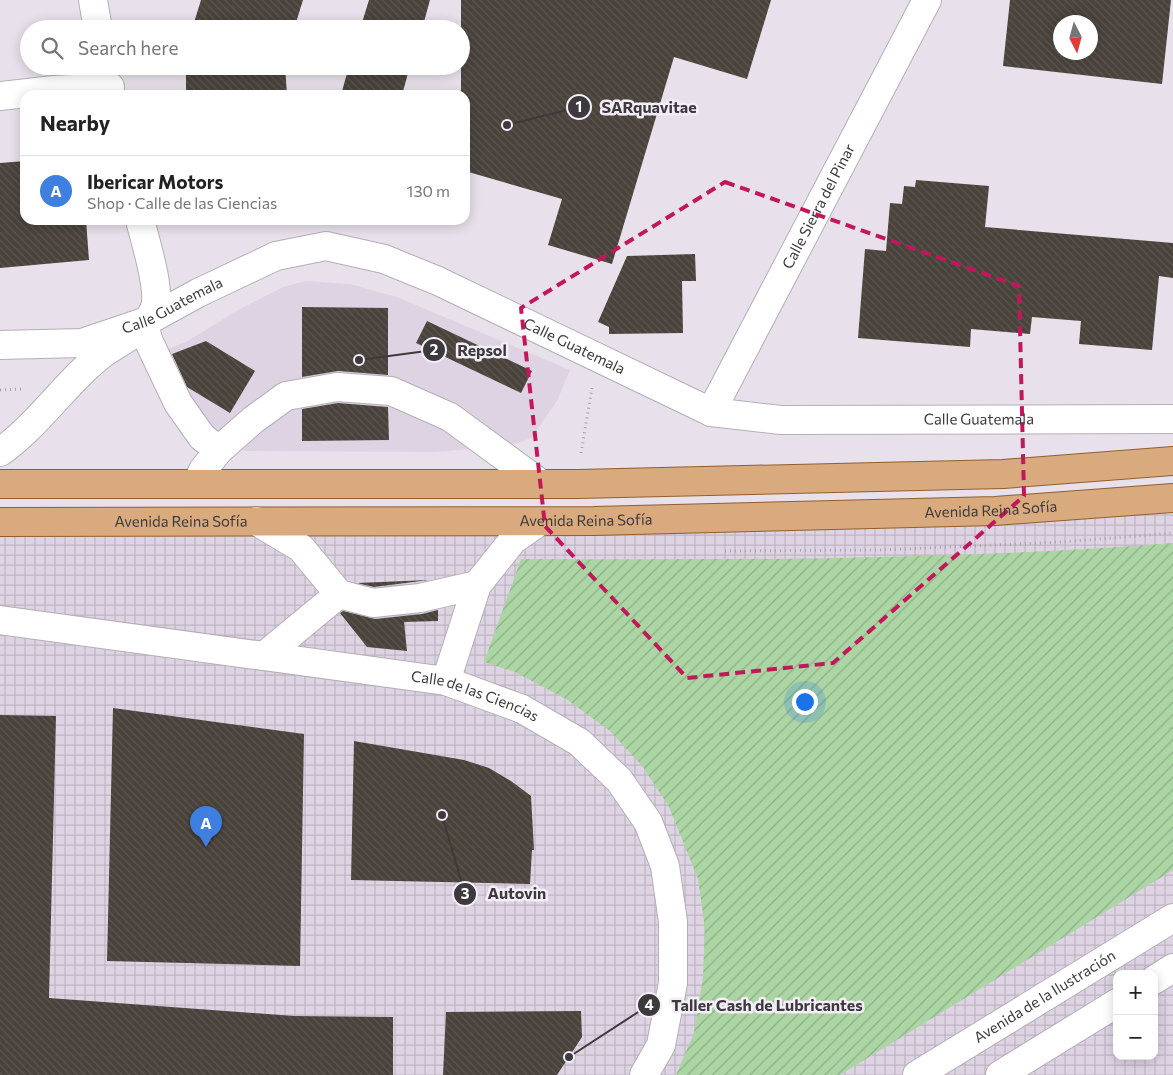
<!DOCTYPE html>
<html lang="en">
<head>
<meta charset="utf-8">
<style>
  :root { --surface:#fff; --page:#f2f2f2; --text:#222; --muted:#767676; --line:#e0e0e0; --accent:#b9571a }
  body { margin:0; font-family:Commissioner,sans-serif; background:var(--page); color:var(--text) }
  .controls { position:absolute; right:15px; bottom:15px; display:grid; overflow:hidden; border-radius:10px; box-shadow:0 2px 12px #0003 }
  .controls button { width:45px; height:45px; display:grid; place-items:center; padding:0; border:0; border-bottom:1px solid var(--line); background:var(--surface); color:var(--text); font:25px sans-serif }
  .compass { position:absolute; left:1053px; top:15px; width:45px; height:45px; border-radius:50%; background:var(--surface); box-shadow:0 2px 12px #0003; rotate:174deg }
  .you { position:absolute; left:804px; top:701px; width:18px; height:18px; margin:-12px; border:4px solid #fff; border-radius:50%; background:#1a73e8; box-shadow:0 0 0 8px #1a73e833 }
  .badge { display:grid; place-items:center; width:32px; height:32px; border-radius:50%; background:var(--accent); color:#fff; font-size:16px; font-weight:700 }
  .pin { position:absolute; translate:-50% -41px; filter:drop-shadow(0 1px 2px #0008) }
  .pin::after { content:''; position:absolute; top:26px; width:18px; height:15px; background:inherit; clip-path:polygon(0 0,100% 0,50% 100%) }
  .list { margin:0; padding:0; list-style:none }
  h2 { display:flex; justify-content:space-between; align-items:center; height:65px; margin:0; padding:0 20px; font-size:21px }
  h2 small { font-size:16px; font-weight:400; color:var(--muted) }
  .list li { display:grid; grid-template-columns:32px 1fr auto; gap:15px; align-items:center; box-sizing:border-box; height:70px; padding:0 20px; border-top:1px solid var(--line) }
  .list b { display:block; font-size:19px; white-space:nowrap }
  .list p { margin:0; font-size:16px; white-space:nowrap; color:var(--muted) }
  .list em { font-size:16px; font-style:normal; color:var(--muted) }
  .icon { flex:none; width:28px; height:28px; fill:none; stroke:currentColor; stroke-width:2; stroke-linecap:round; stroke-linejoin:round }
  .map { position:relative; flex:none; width:1173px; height:1075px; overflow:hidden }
  .search { position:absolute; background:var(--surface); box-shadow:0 2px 12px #0003; left:20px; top:20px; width:450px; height:55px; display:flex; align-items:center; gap:12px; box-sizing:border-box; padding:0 18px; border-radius:28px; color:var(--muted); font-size:19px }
  .panel { position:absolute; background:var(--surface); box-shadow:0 2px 12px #0003; left:20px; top:90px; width:450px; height:135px; border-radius:15px }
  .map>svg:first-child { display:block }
</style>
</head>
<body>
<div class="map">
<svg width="1173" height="1075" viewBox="0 0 1173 1075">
  <defs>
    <pattern id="industrial-grid" width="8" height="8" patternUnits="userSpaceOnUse" patternTransform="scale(1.25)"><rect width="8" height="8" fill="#ded3e3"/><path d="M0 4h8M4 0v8" fill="none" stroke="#bfb6c4"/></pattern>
    <pattern id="garden-furrows" width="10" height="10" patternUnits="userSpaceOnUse" patternTransform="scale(1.25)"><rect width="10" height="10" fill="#acd5a4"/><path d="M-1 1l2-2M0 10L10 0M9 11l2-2" fill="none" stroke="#8dae87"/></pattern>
    <pattern id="building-back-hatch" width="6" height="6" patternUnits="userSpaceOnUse" patternTransform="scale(1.25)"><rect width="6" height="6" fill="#49433c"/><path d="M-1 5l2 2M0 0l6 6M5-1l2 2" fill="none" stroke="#5c5651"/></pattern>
  </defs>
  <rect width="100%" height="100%" fill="#e8e1eb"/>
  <path fill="#ded3e3" d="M 306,281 L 350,284 L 397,297 L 570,370 L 557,401 L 532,437 L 522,442 L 504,446 L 435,452 L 247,451 L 229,448 L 206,436 L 166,350 L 186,342 L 238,310 L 283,287 Z"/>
  <path fill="url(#industrial-grid)" fill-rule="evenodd" d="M 1173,502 L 1173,1075 L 0,1075 L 0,526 ZM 1117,974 L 1154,974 L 1154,1056 L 1117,1056 Z"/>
  <path fill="url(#garden-furrows)" d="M 1173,543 L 1173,870 L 840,1075 L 676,1075 L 694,1033 L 703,977 L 705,929 L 698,879 L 669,807 L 643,767 L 610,731 L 566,699 L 515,672 L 484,662 L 521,559 C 738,560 956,560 1173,543 Z"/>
  <path fill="url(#building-back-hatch)" fill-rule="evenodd" d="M 201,0 L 303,0 L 294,29 L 192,29 Z
    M 369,0 L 430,0 L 422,29 L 360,29 Z
    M 461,0 L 771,0 L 747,79 L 674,57 L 612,264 L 548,245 L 562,199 L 465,171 L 465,95 L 461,95 Z
    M 1010,0 L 1171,0 L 1162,84 L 1003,66 ZM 1060,22 L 1090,22 L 1090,52 L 1060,52 Z
    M 186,66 L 285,66 L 287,95 L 186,95 Z
    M 349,66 L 410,66 L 402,95 L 341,95 Z
    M 25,161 L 25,220 L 86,220 L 89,260 L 0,268 L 0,163 Z
    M 916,180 L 989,186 L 985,227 L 1173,243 L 1173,278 L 1159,276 L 1152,350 L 1079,344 L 1081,321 L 1032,317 L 1030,334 L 971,329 L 970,347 L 858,338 L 865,249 L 886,251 L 890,203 L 902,204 L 904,186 L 915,187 Z
    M 695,254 L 696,281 L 682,281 L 683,333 L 609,334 L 609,327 L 598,322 L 627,256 Z
    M 302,307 L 388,308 L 388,375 L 338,371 L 302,377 Z
    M 427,321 L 532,371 L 521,393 L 416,343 Z
    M 206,341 L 255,371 L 230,413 L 187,387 L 172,354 Z
    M 338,403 L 388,407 L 389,440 L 302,441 L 302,409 Z
    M 429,580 L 374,587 L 357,583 Z
    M 438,610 L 438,621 L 404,622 L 407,651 L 367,647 L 340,613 L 343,611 L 375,619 L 422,614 Z
    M 113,708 L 304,734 L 300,966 L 107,961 Z
    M 0,715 L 56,716 L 49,998 L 294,1016 L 393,1017 L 393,1075 L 0,1075 Z
    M 354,741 L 464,760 L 489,768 L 511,781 L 531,796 L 534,850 L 532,850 L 530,884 L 351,880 Z
    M 581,1011 L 582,1037 L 557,1075 L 443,1075 L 446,1012 Z"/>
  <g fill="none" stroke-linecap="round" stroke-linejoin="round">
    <defs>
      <g id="minor">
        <path d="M 93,0 L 98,29"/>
        <path d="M 0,96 L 54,90 L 110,87"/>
        <path d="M 147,321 L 146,332 L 149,342 L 178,403 L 202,437 L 219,450"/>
        <path id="s1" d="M 0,345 L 82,343 L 147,321 L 198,293 L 276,256 L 326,246 L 384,259 L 438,281 L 711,412 L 781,420 L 1173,419"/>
        <path id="s2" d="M 711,412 L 927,0"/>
        <path d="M 0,452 C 40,424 66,381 105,352 C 123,340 144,331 154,310 C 162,292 145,241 140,220"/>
        <path d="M 197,484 L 203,470 L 219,450 L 253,420 L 286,396 L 337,387 L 391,391 L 450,417 L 540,483"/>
        <path d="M 256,521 L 301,548 L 339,594 L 373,603 L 420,598 L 477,585"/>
        <path id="s3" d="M 0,620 L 446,681 L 522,709 L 579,742 L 619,780 L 648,822 L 665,866 L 673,922 L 673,983 L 661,1045 L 644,1075"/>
        <path d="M 264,656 L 339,594"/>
        <path d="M 446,681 L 477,585 L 513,540 L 539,522"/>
        <path d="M 1154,980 L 1173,968"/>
        <path id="s4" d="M 917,1075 L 1173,918"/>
        <path d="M 1000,1075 L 1117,1003"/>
      </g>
      <g id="major">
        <path d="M 0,484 L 578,484 L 1003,474 L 1173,461"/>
        <path id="s5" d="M 0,522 L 594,521 L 995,511 L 1173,498"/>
      </g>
    </defs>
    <use href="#minor" stroke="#b4aeb7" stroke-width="30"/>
    <use href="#major" stroke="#925e2e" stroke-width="30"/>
    <path stroke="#a8a2aa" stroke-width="3" stroke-dasharray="1 4" stroke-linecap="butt" d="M 0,390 L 22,389
      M 581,453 L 592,388
      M 725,551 L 881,550 L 1062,542 L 1173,533"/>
    <use href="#minor" stroke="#fff" stroke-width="28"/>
    <use href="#major" stroke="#d9aa7d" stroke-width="28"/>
  </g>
  <path fill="none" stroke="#c2185b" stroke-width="4" stroke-dasharray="10 6" stroke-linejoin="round" d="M 725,182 L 1019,286 L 1024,496 L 833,663 L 687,678 L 545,526 L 521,308 Z"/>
  <g text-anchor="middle" stroke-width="5" stroke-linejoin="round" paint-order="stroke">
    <g font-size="15" fill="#3d3a3e" stroke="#f5eef8">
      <text dy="5" stroke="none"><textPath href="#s2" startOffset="232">Calle Sierra del Pinar</textPath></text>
      <text dy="5" stroke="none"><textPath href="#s1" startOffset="180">Calle Guatemala</textPath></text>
      <text dy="5" stroke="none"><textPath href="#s1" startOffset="615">Calle Guatemala</textPath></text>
      <text dy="5" stroke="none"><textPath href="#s1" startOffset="1035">Calle Guatemala</textPath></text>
      <text dy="5" stroke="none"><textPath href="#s5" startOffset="991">Avenida Reina Sofía</textPath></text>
      <text dy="5" stroke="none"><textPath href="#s5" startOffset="181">Avenida Reina Sofía</textPath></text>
      <text dy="5" stroke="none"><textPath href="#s5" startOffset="586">Avenida Reina Sofía</textPath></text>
      <text dy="5" stroke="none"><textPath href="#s3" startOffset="482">Calle de las Ciencias</textPath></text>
      <text dy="5" stroke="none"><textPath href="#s4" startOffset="150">Avenida de la Ilustración</textPath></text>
    </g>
  </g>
  <path fill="none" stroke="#3d3a3e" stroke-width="2" d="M507 125L579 107M359 360L434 350M442 815L465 894M569 1057L649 1005"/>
  <g fill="#3d3a3e" stroke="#f5eef8" stroke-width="2">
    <circle cx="507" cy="125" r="5"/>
    <circle cx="359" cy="360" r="5"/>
    <circle cx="442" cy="815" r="5"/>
    <circle cx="569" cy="1057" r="5"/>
    <circle cx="579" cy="107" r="12"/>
    <circle cx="434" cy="350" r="12"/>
    <circle cx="465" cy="894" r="12"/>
    <circle cx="649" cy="1005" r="12"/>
  </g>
  <g font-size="15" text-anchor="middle" font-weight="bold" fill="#fff">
    <text x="579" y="112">1</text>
    <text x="434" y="355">2</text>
    <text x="465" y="899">3</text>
    <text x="649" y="1010">4</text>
  </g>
  <g font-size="16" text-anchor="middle" font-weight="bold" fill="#3d3a3e" stroke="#f5eef8" stroke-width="5" stroke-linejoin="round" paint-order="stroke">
    <text x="649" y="113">SARquavitae</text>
    <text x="482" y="356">Repsol</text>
    <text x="517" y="899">Autovin</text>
    <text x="767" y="1011">Taller Cash de Lubricantes</text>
  </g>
</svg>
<div class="controls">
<button>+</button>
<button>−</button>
</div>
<svg class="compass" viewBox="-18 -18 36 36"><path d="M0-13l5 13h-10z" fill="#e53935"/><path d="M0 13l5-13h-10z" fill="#767676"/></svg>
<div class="you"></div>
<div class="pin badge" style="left:206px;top:847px;background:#3f7fe0">A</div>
<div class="search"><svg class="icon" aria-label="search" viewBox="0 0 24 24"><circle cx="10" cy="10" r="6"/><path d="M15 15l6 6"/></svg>Search here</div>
<section class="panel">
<h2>Nearby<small></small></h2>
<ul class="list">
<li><span class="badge" style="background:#3f7fe0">A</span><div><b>Ibericar Motors</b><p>Shop · Calle de las Ciencias</p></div><em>130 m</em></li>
</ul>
</section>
</div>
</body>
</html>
